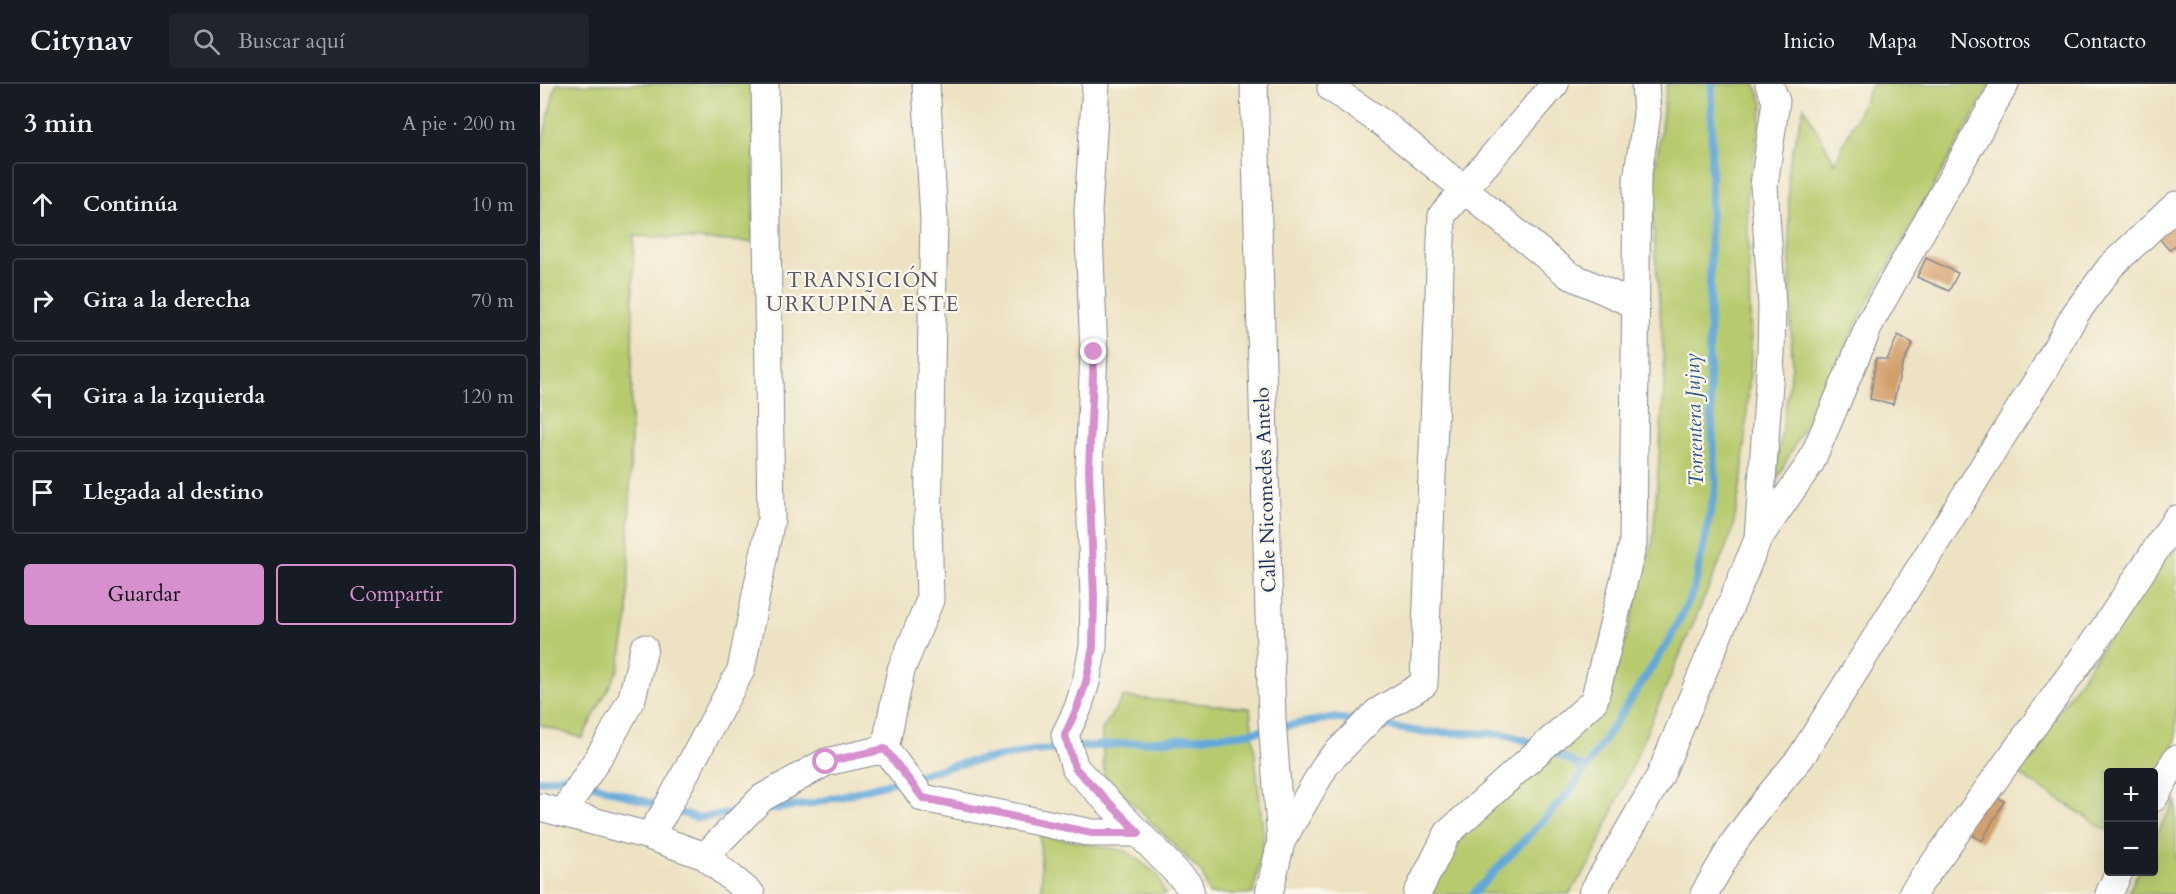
<!DOCTYPE html>
<html lang="es">
<head>
<meta charset="utf-8">
<style>
  :root { --surface:#171b24; --page:#20242c; --text:#f1f3f6; --muted:#9ea1a6; --line:#363941; --accent:#d690ce }
  body { margin:0; font-family:Cardo,serif; background:var(--page); color:var(--text) }
  .controls { position:absolute; right:18px; bottom:18px; display:grid; overflow:hidden; border-radius:6px; box-shadow:0 6px 24px #0002 }
  .controls button { width:54px; height:54px; display:grid; place-items:center; padding:0; border:0; border-bottom:2px solid var(--line); background:var(--surface); color:var(--text); font:30px sans-serif }
  .stop { position:absolute; width:18px; height:18px; margin:-14px; border:4px solid #d690ce; border-radius:50%; background:#fff }
  .stop.end { background:#d690ce; border-color:#fff; box-shadow:0 2px 6px #0008 }
  .list { margin:0; padding:0; list-style:none }
  h2 { display:flex; justify-content:space-between; align-items:center; height:78px; margin:0; padding:0 24px; font-size:26px }
  h2 small { font-size:20px; font-weight:400; color:var(--muted) }
  .list li { display:grid; grid-template-columns:39px 1fr auto; gap:18px; align-items:center; box-sizing:border-box; height:84px; margin:0 12px 12px; padding:0 12px; border:2px solid var(--line); border-radius:6px }
  .list b { display:block; font-size:22px; white-space:nowrap }
  .list em { font-size:20px; font-style:normal; color:var(--muted) }
  .actions { display:flex; gap:12px; padding:18px 24px }
  .actions a { flex:1; padding:14px 0; border:2px solid var(--accent); border-radius:6px; text-align:center; font-size:21px; color:var(--accent) }
  .actions .main { background:var(--accent); color:#111 }
  .icon { flex:none; width:33px; height:33px; fill:none; stroke:currentColor; stroke-width:2; stroke-linecap:round; stroke-linejoin:round }
  .map { position:relative; flex:none; width:1636px; height:810px; overflow:hidden }
  header { display:flex; align-items:center; gap:36px; box-sizing:border-box; height:84px; padding:0 30px; background:var(--surface); border-bottom:2px solid var(--line) }
  header strong { font-size:28px }
  nav { display:flex; gap:33px; margin-inline-start:auto; font-size:21px }
  .search { width:420px; height:54px; background:var(--page); display:flex; align-items:center; gap:15px; box-sizing:border-box; padding:0 21px; border-radius:6px; color:var(--muted); font-size:22px }
  main { display:flex }
  aside { flex:1; background:var(--surface) }
  .map>svg:first-child { display:block }
</style>
</head>
<body>
<header>
<strong>Citynav</strong>
<div class="search"><svg class="icon" aria-label="search" viewBox="0 0 24 24"><circle cx="10" cy="10" r="6"/><path d="M15 15l6 6"/></svg>Buscar aquí</div>
<nav><a>Inicio</a><a>Mapa</a><a>Nosotros</a><a>Contacto</a></nav>
</header>
<main>
<aside>
<h2>3 min<small>A pie · 200 m</small></h2>
<ul class="list">
<li><svg class="icon" aria-label="ahead" viewBox="0 0 24 24"><path d="M12 20V5M6 11l6-6 6 6"/></svg><div><b>Continúa</b></div><em>10 m</em></li>
<li><svg class="icon" aria-label="right" viewBox="0 0 24 24"><path d="M7 20v-9h11M14 6l5 5-5 5"/></svg><div><b>Gira a la derecha</b></div><em>70 m</em></li>
<li><svg class="icon" aria-label="left" viewBox="0 0 24 24"><path d="M17 20v-9H6M10 6l-5 5 5 5"/></svg><div><b>Gira a la izquierda</b></div><em>120 m</em></li>
<li><svg class="icon" aria-label="arrive" viewBox="0 0 24 24"><path d="M6 21V4h12l-3 4 3 4H6"/></svg><div><b>Llegada al destino</b></div></li>
</ul>
<div class="actions"><a class="main">Guardar</a><a>Compartir</a></div>
</aside>
<div class="map">
<svg width="1636" height="810" viewBox="0 0 1636 810">
  <rect width="100%" height="100%" fill="#fbf7ec"/>
  <filter id="ink" filterUnits="userSpaceOnUse"><feTurbulence type="fractalNoise" baseFrequency=".0167" numOctaves="2"/><feDisplacementMap in="SourceGraphic" scale="12" xChannelSelector="R" yChannelSelector="G"/><feConvolveMatrix kernelMatrix="1 2 1 2 8 2 1 2 1" color-interpolation-filters="sRGB"/></filter>
  <filter id="wash" filterUnits="userSpaceOnUse"><feTurbulence type="fractalNoise" baseFrequency=".008" numOctaves="4" result="noise"/><feDisplacementMap in="SourceGraphic" scale="24" xChannelSelector="R" yChannelSelector="G"/><feGaussianBlur stdDeviation="1.35" result="paint"/><feColorMatrix in="noise" values="0 0 0 0 0 0 0 0 0 0 0 0 0 0 0 0 0 1.4 0 .05"/><feComposite in="paint" operator="in"/></filter>
  <g filter="url(#wash)">
    <rect width="100%" height="100%" fill="#ede2c2"/>
    <path fill="#b7cb6e" stroke="#697d66" stroke-width="1.5" d="M 16,0 L 214,0 L 213,158 L 94,152 L 88,533 L 79,584 L 42,654 L 0,641 L 0,67 Z
      M 1127,0 L 1215,0 L 1223,20 L 1207,110 L 1211,273 L 1202,392 L 1192,449 L 1051,778 L 1029,810 L 891,810 L 891,804 L 927,744 L 1069,614 L 1113,457 L 1125,290 L 1111,117 Z
      M 1332,0 L 1451,0 L 1326,222 L 1233,403 L 1252,282 L 1248,84 L 1264,23 L 1295,79 Z
      M 1636,454 L 1636,658 L 1614,699 L 1614,688 L 1568,688 L 1568,747 L 1477,689 Z
      M 583,613 L 710,624 L 724,757 L 713,810 L 669,810 L 662,789 L 564,691 L 562,646 Z
      M 1636,716 L 1636,810 L 1588,810 L 1598,788 L 1614,788 L 1614,754 Z
      M 500,751 L 586,767 L 617,790 L 625,810 L 502,810 Z"/>
    <g fill="none" stroke-linecap="round" stroke-linejoin="round">
      <path stroke="#62a8d8" stroke-width="8" d="M 844,642 L 882,648 L 963,650 L 1004,662 L 1046,686
        M 0,697 L 26,692 L 157,734 L 196,729
        M 221,726 L 271,720 L 419,680 L 493,667 L 701,650 L 791,634 L 809,636
        M 933,810 L 1030,708 L 1129,557 L 1154,506 L 1176,402 L 1169,292 L 1172,0"/>
    </g>
    <g id="blocks">
      <path fill="#d39e69" d="M 1636,138 L 1636,161 L 1629,166 L 1614,148 Z
        M 1386,174 L 1418,189 L 1409,207 L 1377,193 Z
        M 1358,251 L 1373,259 L 1362,282 L 1353,320 L 1330,315 L 1336,274 L 1347,276 Z
        M 1447,707 L 1464,717 L 1442,757 L 1425,747 Z"/>
    </g>
  </g>
  <g filter="url(#ink)">
    <use href="#blocks" fill-opacity="0" stroke="#848890" stroke-width="1.5"/>
    <g fill="none" stroke-linecap="round" stroke-linejoin="round">
      <defs>
        <path id="minor" d="M 386,0 L 394,136 L 388,437 L 390,516 L 361,586 L 345,665 L 383,714 L 552,749 L 599,749
          M 556,0 L 548,127 L 554,268 L 549,385 L 554,513 L 553,563 L 546,598 L 538,624 L 525,651 L 535,684 L 648,800 L 651,810
          M 714,0 L 732,636 L 741,758 L 729,810
          M 791,4 L 844,40 L 1029,191 L 1096,221
          M 1218,454 L 1231,271 L 1232,221 L 1224,101 L 1236,17 L 1229,0
          M 1614,714 L 1636,675
          M 0,723 L 109,752 L 165,772 L 211,810
          M 23,729 L 70,655 L 92,614 L 104,564
          M 109,752 L 124,729 L 201,586 L 231,435 L 225,0
          M 741,758 L 787,679 L 837,628 L 884,600 L 902,131 L 1015,0
          M 165,772 L 222,714 L 286,678 L 345,665
          M 877,810 L 908,749 L 1054,617 L 1093,460 L 1097,95 L 1107,31 L 1105,0
          M 1052,810 L 1120,692 L 1218,455 L 1271,378 L 1332,235 L 1465,0
          M 1164,810 L 1195,757 L 1228,713 L 1261,673 L 1502,289 L 1536,229 L 1571,182 L 1636,121
          M 1372,810 L 1565,543 L 1636,435
          M 1569,810 L 1579,788"/>
      </defs>
      <use href="#minor" stroke="#848890" stroke-width="29"/>
      <use href="#minor" stroke="#fff" stroke-width="27"/>
    </g>
  </g>
  <g fill="none" stroke-linecap="round" stroke-linejoin="round" filter="url(#ink)">
    <path stroke="#d690ce" stroke-width="8" d="M 286,678 L 345,665 L 383,714 L 552,749 L 599,749 L 535,684 L 525,651 L 537,624 L 546,598 L 553,563 L 554,513 L 549,385 L 554,268"/>
  </g>
  <g text-anchor="middle" stroke-width="4.5" stroke-linejoin="round" paint-order="stroke">
    <g font-size="20" fill="#1b2f5e" stroke="#fbf7ec">
      <text transform="translate(725 406) rotate(-92)" y="7">Calle Nicomedes Antelo</text>
    </g>
    <g font-size="21" letter-spacing="1.5" fill="#5b5662" stroke="#fbf7ec">
      <text x="323" y="203">TRANSICIÓN<tspan x="323" dy="24">URKUPIÑA ESTE</tspan></text>
    </g>
    <g font-size="21" font-style="italic" fill="#345989" stroke="#fbf7ec">
      <text transform="translate(1154 336) rotate(-92)" y="7">Torrentera Jujuy</text>
    </g>
  </g>
</svg>
<div class="controls">
<button>+</button>
<button>−</button>
</div>
<div class="stop" style="left:286px;top:678px"></div>
<div class="stop end" style="left:554px;top:268px"></div>
</div>
</main>
</body>
</html>
